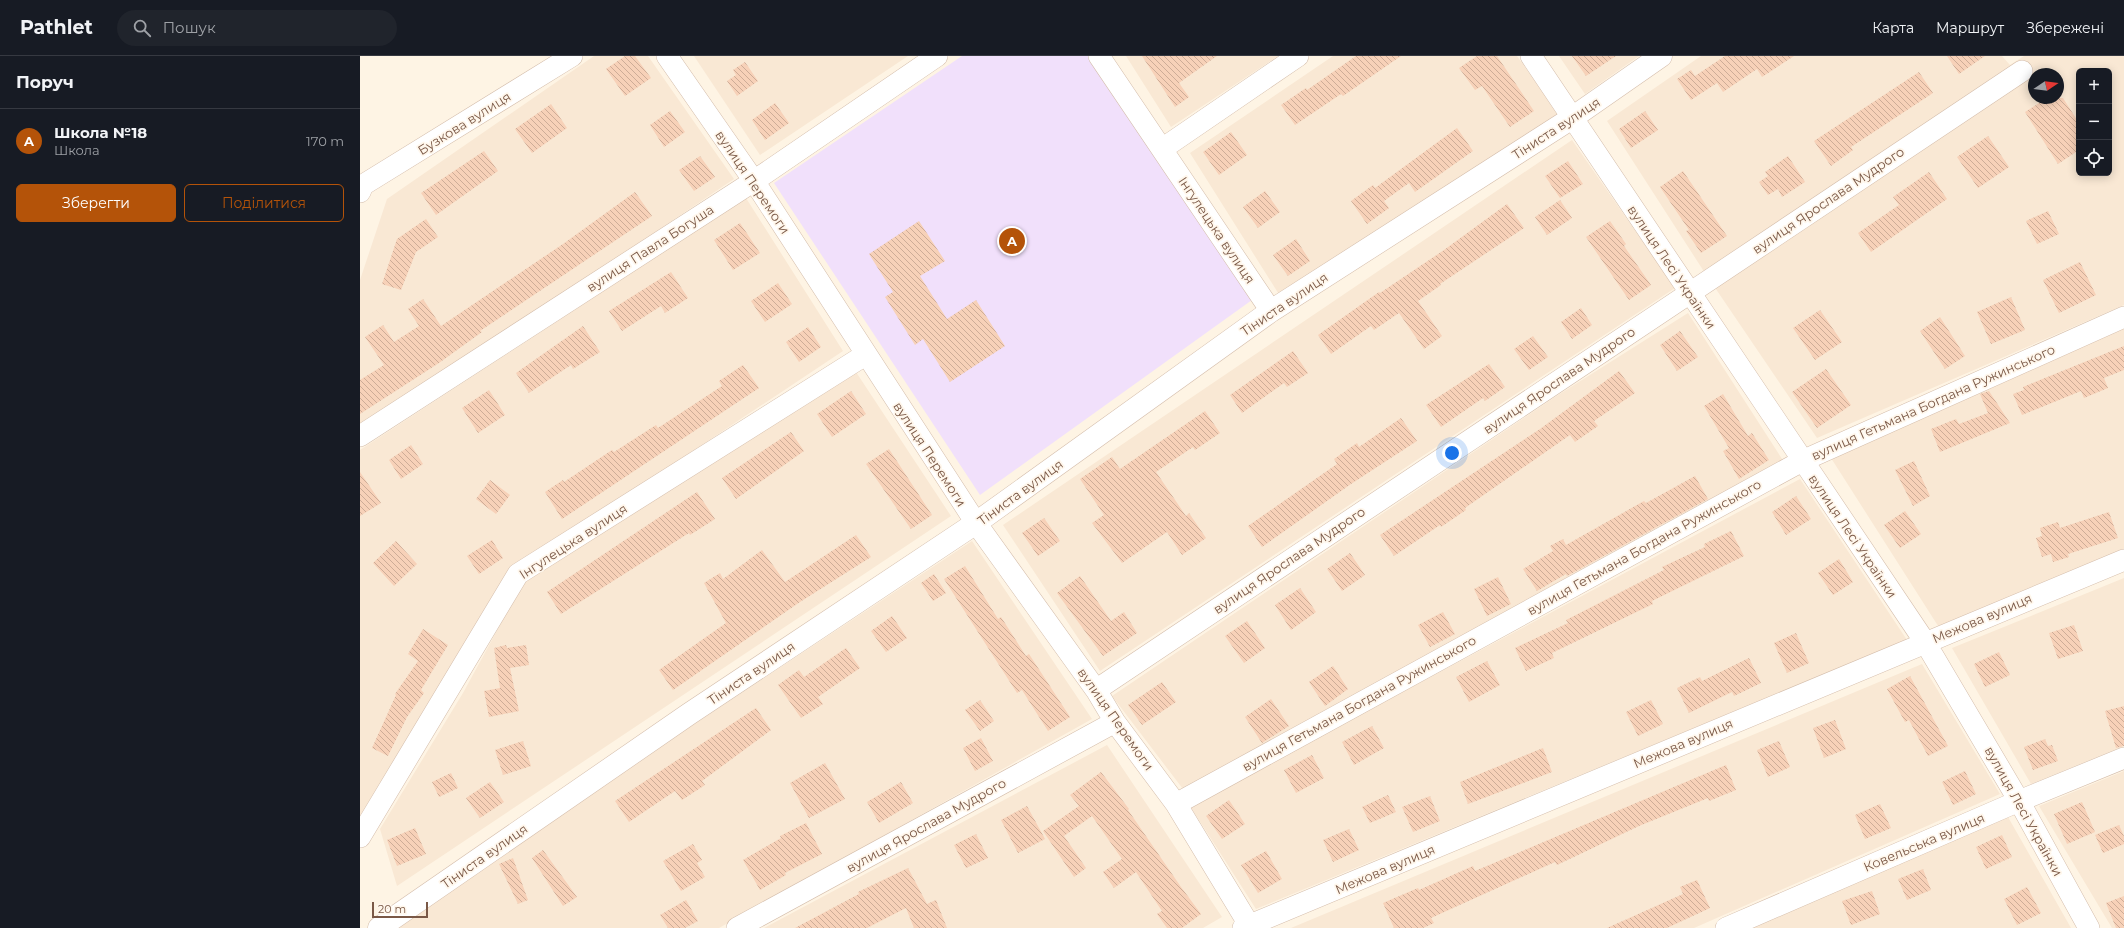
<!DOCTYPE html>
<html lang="uk">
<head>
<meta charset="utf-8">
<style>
  :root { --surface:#171b24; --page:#20242c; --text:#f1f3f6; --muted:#9ea1a6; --line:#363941; --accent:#b45309 }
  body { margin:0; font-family:Montserrat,sans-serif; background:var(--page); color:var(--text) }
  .controls { position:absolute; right:12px; top:12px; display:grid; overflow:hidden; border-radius:6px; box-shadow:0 2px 10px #0003 }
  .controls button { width:36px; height:36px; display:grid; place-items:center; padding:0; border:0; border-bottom:1px solid var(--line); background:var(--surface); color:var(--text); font:20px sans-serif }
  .compass { position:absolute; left:1668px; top:12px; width:36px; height:36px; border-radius:50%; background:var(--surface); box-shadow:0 2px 10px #0003; rotate:77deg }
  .scale { position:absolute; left:12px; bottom:10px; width:56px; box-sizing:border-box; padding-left:4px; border:2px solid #7a5846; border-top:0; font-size:11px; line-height:14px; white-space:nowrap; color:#7a5846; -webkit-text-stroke:3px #fff7ec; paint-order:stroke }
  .you { position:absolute; left:1092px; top:397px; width:14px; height:14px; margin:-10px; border:3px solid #fff; border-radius:50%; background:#1a73e8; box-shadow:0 0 0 6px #1a73e833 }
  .badge { display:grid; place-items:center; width:26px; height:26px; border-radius:50%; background:var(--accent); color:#fff; font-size:13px; font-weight:700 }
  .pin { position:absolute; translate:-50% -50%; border:2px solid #fff; box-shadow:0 1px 4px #0006 }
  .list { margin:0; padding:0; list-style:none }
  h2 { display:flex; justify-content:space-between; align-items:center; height:52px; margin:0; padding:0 16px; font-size:17px }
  h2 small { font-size:13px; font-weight:400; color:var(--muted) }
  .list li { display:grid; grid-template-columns:26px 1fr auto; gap:12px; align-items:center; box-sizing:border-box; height:64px; padding:0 16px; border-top:1px solid var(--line) }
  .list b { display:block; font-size:15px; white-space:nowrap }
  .list p { margin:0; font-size:13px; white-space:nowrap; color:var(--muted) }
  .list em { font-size:13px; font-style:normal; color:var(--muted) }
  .actions { display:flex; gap:8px; padding:12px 16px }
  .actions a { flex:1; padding:9px 0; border:1px solid var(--accent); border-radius:6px; text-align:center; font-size:14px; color:var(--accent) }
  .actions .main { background:var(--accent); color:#fff }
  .icon { flex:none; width:22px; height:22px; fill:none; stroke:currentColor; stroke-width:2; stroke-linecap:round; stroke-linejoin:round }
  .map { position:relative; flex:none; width:1764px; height:872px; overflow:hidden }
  header { display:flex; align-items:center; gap:24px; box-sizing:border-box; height:56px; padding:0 20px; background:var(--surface); border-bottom:1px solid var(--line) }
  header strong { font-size:19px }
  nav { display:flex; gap:22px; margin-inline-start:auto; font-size:14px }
  .search { width:280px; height:36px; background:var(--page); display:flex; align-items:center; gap:10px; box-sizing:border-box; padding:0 14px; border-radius:22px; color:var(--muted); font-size:15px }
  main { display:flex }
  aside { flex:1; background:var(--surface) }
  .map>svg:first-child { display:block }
</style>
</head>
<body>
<header>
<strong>Pathlet</strong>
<div class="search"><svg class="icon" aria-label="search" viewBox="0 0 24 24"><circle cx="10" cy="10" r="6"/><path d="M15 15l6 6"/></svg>Пошук</div>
<nav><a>Карта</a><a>Маршрут</a><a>Збережені</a></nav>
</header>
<main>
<aside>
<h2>Поруч<small></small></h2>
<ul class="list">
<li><span class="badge">A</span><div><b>Школа №18</b><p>Школа</p></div><em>170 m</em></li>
</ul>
<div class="actions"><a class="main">Зберегти</a><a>Поділитися</a></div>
</aside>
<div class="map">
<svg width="1764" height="872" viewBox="0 0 1764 872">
  <defs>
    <pattern id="building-back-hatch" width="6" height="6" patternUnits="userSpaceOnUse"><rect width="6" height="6" fill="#f7d1b8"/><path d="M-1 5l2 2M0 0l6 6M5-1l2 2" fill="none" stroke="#cdac97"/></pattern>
  </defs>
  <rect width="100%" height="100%" fill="#fef4e4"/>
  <path fill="#f9e8d4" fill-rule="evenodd" d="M 234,0 L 288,0 L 374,123 L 0,375 L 0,224 L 27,143 Z
    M 334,0 L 548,0 L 400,99 Z
    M 766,0 L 918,0 L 811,71 Z
    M 973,0 L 1157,0 L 1199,58 L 920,240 L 830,97 Z
    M 1199,0 L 1279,0 L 1225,38 Z
    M 1341,0 L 1642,0 L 1650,9 L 1664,0 L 1764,0 L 1764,249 L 1457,382 L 1343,214 L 1247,65 ZM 1719,15 L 1749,15 L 1749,117 L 1719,117 ZM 1674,18 L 1698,18 L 1698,42 L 1674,42 Z
    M 1212,84 L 1315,232 L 740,615 L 643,469 Z
    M 386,142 L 483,295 L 157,512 L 0,761 L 0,394 Z
    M 1328,257 L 1424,406 L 823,733 L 752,640 L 1195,341 Z
    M 1764,271 L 1764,496 L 1580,573 L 1471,402 Z
    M 496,316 L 591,460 L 37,830 L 20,773 L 103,637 L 163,527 Z
    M 1440,423 L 1547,584 L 896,853 L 830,750 Z
    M 612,485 L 732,663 L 359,872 L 38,872 L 48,857 Z
    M 1764,522 L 1764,690 L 1671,728 L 1592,592 Z
    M 1562,608 L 1640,738 L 1334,872 L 931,872 Z
    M 747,689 L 862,861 L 843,872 L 404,872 Z
    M 1764,715 L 1764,872 L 1752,872 L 1679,750 Z
    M 1648,761 L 1711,872 L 1392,872 Z"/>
  <path fill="#f1e0fb" d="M 602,0 L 728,0 L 892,244 L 620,439 L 414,127 Z"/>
  <path fill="url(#building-back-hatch)" d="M 265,0 L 275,0 L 291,22 L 265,40 L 246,13 Z
    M 782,0 L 857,0 L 819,27 L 829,41 L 815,51 Z
    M 996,0 L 1041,0 L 983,40 L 981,38 L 935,69 L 921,49 L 946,32 L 947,34 Z
    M 1117,0 L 1137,0 L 1174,55 L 1150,71 L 1122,30 L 1115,34 L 1099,12 Z
    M 1212,0 L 1256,0 L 1226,20 Z
    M 1365,0 L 1434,0 L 1402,21 L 1397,13 L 1363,36 L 1357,27 L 1331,44 L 1317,23 L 1331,14 L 1335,20 Z
    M 1587,0 L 1625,0 L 1599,18 Z
    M 385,6 L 398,25 L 377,40 L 367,25 L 376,19 L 373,14 Z
    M 1559,16 L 1573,37 L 1491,91 L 1493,94 L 1471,110 L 1454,85 Z
    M 1687,42 L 1703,42 L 1719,67 L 1719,94 L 1698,108 L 1665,56 Z
    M 415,47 L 429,67 L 405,84 L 392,64 Z
    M 191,48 L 207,72 L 172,97 L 155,73 Z
    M 310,55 L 325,76 L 304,91 L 290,69 Z
    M 1285,55 L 1298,74 L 1271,92 L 1259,73 Z
    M 1097,72 L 1113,95 L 1055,136 L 1049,127 L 1024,145 L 1029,152 L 1007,168 L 991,145 L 1013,129 L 1015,132 Z
    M 871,76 L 887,99 L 859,119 L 843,96 Z
    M 1628,80 L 1649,111 L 1618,132 L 1597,101 Z
    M 124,95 L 138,115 L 76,159 L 61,137 Z
    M 340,100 L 355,121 L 334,135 L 319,114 Z
    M 1428,100 L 1445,126 L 1422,141 L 1418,133 L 1408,139 L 1399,126 L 1408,120 L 1405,116 Z
    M 1208,105 L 1223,128 L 1200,142 L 1185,120 Z
    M 1323,115 L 1367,180 L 1341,197 L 1326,175 L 1329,174 L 1300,131 Z
    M 1569,116 L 1587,143 L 1511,196 L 1498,177 L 1539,149 L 1533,141 Z
    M 905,135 L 920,156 L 898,172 L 883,151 Z
    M 275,136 L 292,160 L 120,275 L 122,276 L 79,307 L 0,358 L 0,324 L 24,309 L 5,281 L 23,269 L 34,286 L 59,270 L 48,253 L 63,243 L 81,270 L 203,188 Z
    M 1200,144 L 1212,162 L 1187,179 L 1175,161 Z
    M 1147,148 L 1164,172 L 1080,228 L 1081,229 L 1058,245 L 1082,280 L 1064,293 L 1039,257 L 1014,274 L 1011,270 L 971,298 L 958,279 L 1019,236 L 1020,237 L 1084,194 Z
    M 1688,155 L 1699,178 L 1677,188 L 1666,165 Z
    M 66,163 L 78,181 L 56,196 L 41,234 L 22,228 L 37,183 Z
    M 559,165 L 585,205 L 560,220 L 587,263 L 616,244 L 645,290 L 590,326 L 563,283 L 555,289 L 525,241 L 533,236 L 509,198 Z
    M 1250,165 L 1266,188 L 1264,190 L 1291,229 L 1269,244 L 1226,181 Z
    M 380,167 L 400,197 L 373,214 L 354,184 Z
    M 936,183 L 950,205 L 928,220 L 913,199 Z
    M 1720,206 L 1736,239 L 1699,257 L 1683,224 Z
    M 311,216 L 328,242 L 305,257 L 301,250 L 262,275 L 249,255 Z
    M 418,227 L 432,248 L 405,266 L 391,245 Z
    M 1651,241 L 1665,274 L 1631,288 L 1617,256 Z
    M 1221,252 L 1232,269 L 1212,283 L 1201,266 Z
    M 1460,254 L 1482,286 L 1455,304 L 1433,272 Z
    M 1580,261 L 1605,300 L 1585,313 L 1560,275 Z
    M 223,270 L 240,296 L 213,313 L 211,309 L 169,337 L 156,317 Z
    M 448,271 L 461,291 L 439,306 L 426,286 Z
    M 1320,275 L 1338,301 L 1317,315 L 1300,289 Z
    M 1173,280 L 1188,301 L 1169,314 L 1154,293 Z
    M 1764,290 L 1764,314 L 1744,322 L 1748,332 L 1724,342 L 1721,335 L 1662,359 L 1653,338 L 1664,334 L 1663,331 Z
    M 933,295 L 948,317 L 927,331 L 924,327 L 882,357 L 870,339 Z
    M 1129,308 L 1145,331 L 1125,345 L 1123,342 L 1081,371 L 1066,349 Z
    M 383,309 L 399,332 L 202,463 L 185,436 L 203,424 L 204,426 L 252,394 L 254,396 L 296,369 L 298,372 L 362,330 L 359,325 Z
    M 1466,313 L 1491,349 L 1457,372 L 1432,336 Z
    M 1259,315 L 1275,337 L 1234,365 L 1238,370 L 1215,386 L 1210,379 L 1105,452 L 1106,454 L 1081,471 L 1080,469 L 1034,500 L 1020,479 L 1180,373 Z
    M 129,334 L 145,359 L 118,377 L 102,352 Z
    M 491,335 L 506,358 L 472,381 L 457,358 Z
    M 1629,335 L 1650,367 L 1580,396 L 1571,373 L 1596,363 L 1599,368 L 1628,357 L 1620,338 Z
    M 1363,338 L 1388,380 L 1392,377 L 1409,404 L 1379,423 L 1363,395 L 1369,392 L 1344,350 Z
    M 845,355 L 860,377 L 835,394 L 833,391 L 796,416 L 826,460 L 829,457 L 846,482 L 822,499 L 807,476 L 762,507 L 732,467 L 744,459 L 720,423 L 752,401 L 760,413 Z
    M 1041,362 L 1057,385 L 991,428 L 902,491 L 888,470 L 977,408 L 974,403 L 997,387 L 999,391 Z
    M 431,376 L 444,395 L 376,443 L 362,422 Z
    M 51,389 L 63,408 L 41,423 L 29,404 Z
    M 529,393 L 572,459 L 551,473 L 506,408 Z
    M 1554,405 L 1570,440 L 1553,450 L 1535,414 Z
    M 0,416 L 21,447 L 0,460 Z
    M 1335,420 L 1348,443 L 1207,520 L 1206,518 L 1177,535 L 1163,513 L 1193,495 L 1190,490 L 1203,483 L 1206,489 L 1284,445 L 1286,447 Z
    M 130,424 L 150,439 L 136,458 L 116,443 Z
    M 337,436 L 355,463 L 330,479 L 329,477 L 201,558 L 187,536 Z
    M 1436,440 L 1451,463 L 1426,479 L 1412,456 Z
    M 1545,455 L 1561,478 L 1540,492 L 1524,469 Z
    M 1749,456 L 1758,482 L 1708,498 L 1709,501 L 1693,506 L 1691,498 L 1682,501 L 1676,482 L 1682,480 L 1680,472 L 1698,466 L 1700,472 Z
    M 684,462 L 700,485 L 678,500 L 662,477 Z
    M 1371,475 L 1384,500 L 1292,545 L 1293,548 L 1192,597 L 1194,602 L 1166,615 L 1155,592 L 1208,567 L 1206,564 L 1304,514 L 1302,511 L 1345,491 L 1344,488 Z
    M 496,479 L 511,501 L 440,546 L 313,634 L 299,614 L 366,567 L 344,527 L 360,517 L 363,523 L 402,494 L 425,526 Z
    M 132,484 L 143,502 L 119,518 L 107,500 Z
    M 36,485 L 57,508 L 34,530 L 13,507 Z
    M 990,497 L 1005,519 L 982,535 L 967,513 Z
    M 1479,503 L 1493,526 L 1473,539 L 1458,517 Z
    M 605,510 L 638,563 L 641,561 L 666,600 L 669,598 L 710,661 L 688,675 L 662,634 L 657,637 L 584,523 Z
    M 574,518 L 586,537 L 573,545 L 561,527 Z
    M 720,520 L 751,565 L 764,556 L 777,577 L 743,600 L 697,537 Z
    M 1138,521 L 1151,548 L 1127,560 L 1114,533 Z
    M 940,532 L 956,556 L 931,574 L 915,549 Z
    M 1083,556 L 1095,578 L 1070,591 L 1058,569 Z
    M 532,560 L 547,582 L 526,596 L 511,575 Z
    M 887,565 L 905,592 L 884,607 L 865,580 Z
    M 1714,569 L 1723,595 L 1698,603 L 1689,577 Z
    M 63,573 L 88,589 L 61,634 L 64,637 L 47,661 L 28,700 L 12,692 L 36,639 L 35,638 L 58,605 L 48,598 Z
    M 1436,577 L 1449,607 L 1427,617 L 1414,587 Z
    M 146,589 L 147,592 L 166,589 L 169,609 L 150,612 L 159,655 L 129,661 L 124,635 L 140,632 L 134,592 Z
    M 486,592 L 500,612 L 458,641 L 463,648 L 441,662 L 418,629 L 439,614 L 444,621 Z
    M 1639,596 L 1650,619 L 1625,631 L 1614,608 Z
    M 1389,602 L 1401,627 L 1374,640 L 1372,636 L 1329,657 L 1317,632 L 1340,621 L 1342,625 Z
    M 1127,605 L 1140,629 L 1109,646 L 1096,621 Z
    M 973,610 L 988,633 L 965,650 L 949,626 Z
    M 1550,620 L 1588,690 L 1568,700 L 1549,664 L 1545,666 L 1527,633 Z
    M 802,626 L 816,646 L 782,669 L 768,649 Z
    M 911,643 L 929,670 L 902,687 L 885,661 Z
    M 620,644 L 634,665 L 620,675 L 605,654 Z
    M 1291,644 L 1303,668 L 1278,680 L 1266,656 Z
    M 1764,650 L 1764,690 L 1756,692 L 1745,655 Z
    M 396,652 L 411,674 L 342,725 L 345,729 L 322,744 L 315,735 L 269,766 L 255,745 Z
    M 1475,664 L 1486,693 L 1464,702 L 1453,672 Z
    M 1012,670 L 1024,692 L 994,709 L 982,686 Z
    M 621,682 L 633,705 L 615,715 L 603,692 Z
    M 1685,683 L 1688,690 L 1692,689 L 1698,705 L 1673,714 L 1664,691 Z
    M 163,685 L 171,710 L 143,719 L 135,694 Z
    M 1419,685 L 1430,711 L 1408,721 L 1397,694 Z
    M 1183,692 L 1192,716 L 1108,748 L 1100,726 Z
    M 952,699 L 964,722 L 936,737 L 924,714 Z
    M 465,707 L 485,743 L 449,762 L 430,727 Z
    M 1366,709 L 1376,734 L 1349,745 L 1348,742 L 1279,770 L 1197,809 L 1195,806 L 1071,862 L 1074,867 L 1063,872 L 1034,872 L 1023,847 L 1058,832 L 1059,834 L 1113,810 L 1115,815 Z
    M 1605,715 L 1616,738 L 1593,749 L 1582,726 Z
    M 741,716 L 769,753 L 768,754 L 821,831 L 841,858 L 822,872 L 807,872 L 797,858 L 802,855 L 776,816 L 754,832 L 743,816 L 762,803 L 732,760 L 704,780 L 726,812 L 714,821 L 683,775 L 719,750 L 710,739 Z
    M 91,717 L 98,732 L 79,741 L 72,726 Z
    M 130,726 L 144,746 L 120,762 L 106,742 Z
    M 541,726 L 553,747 L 519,767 L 507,746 Z
    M 1028,739 L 1036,756 L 1010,767 L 1002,751 Z
    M 1070,740 L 1080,765 L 1053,776 L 1042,751 Z
    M 869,744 L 885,768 L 862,783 L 846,760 Z
    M 1722,746 L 1735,776 L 1707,788 L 1694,758 Z
    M 1520,748 L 1531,772 L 1505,783 L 1495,759 Z
    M 667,750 L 685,783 L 658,797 L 641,764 Z
    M 446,767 L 462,798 L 425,817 L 426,819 L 400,834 L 383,804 L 421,782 L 420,780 Z
    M 1759,769 L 1764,780 L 1764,788 L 1743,797 L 1735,779 Z
    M 55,772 L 66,798 L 37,810 L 27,784 Z
    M 989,773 L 999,794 L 973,806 L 963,784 Z
    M 616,778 L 628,802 L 606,812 L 594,789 Z
    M 1642,779 L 1652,801 L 1626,813 L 1616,791 Z
    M 333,788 L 342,804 L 337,807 L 345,821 L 321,835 L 303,805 Z
    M 183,794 L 217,841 L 203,850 L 172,802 Z
    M 906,795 L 922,823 L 898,837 L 881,809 Z
    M 153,802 L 168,844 L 158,848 L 139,808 Z
    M 548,812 L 567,848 L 576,844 L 587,872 L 554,872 L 546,852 L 507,872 L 435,872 L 499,838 L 498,836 Z
    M 1563,813 L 1571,834 L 1547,844 L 1538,823 Z
    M 1337,824 L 1350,852 L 1307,872 L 1247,872 L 1323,838 L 1320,831 Z
    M 1667,831 L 1681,857 L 1657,869 L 1644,843 Z
    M 1512,835 L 1520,858 L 1491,869 L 1482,845 Z
    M 1764,840 L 1764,872 L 1756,872 L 1746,847 Z
    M 326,844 L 338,865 L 325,872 L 308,872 L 300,859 Z"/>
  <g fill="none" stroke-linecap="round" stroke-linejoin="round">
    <defs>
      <path id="minor" d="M 307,0 L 394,125 L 616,467 L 736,634 L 755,666 L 816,748 L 891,872
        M 739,0 L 911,255
        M 1171,0 L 1565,586 L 1659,745 L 1729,872
        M 802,93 L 938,0
        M 0,136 L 3,129 L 212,0
        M 0,380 L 394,125 L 577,0
        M 736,634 L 1662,15
        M 816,748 L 1442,405 L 1764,261
        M 0,781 L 158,518 L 505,299
        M 377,872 L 755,666
        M 883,872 L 1764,504
        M 1366,872 L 1659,745 L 1764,702"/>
      <path id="tertiary" d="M 19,872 L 329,658 L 616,467 L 911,255 L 1212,62 L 1301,0"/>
    </defs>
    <use href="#minor" stroke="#d4bdab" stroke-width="22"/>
    <use href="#tertiary" stroke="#d4bdab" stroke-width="23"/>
    <use href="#minor" stroke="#fff" stroke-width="21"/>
    <use href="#tertiary" stroke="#fff" stroke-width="22"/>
  </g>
  <g text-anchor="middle" stroke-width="3.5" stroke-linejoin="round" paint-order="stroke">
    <g font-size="13" fill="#7a5846" stroke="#fff7ec">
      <text transform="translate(104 67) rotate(-32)" y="5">Бузкова вулиця</text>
      <text transform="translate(1196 72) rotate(-33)" y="5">Тіниста вулиця</text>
      <text transform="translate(393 126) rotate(56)" y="5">вулиця Перемоги</text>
      <text transform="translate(1468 144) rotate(-34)" y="5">вулиця Ярослава Мудрого</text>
      <text transform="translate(857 174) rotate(56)" y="5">Інгулецька вулиця</text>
      <text transform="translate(290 192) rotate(-33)" y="5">вулиця Павла Богуша</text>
      <text transform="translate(1312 211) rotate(56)" y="5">вулиця Лесі Українки</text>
      <text transform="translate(924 248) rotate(-34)" y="5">Тіниста вулиця</text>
      <text transform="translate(1199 324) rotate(-34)" y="5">вулиця Ярослава Мудрого</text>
      <text transform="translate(1573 346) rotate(-24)" y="5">вулиця Гетьмана Богдана Ружинського</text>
      <text transform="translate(570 398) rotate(57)" y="5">вулиця Перемоги</text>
      <text transform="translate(660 436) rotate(-36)" y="5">Тіниста вулиця</text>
      <text transform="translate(1493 480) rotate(56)" y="5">вулиця Лесі Українки</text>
      <text transform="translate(213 485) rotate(-33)" y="5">Інгулецька вулиця</text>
      <text transform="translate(1284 491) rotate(-29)" y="5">вулиця Гетьмана Богдана Ружинського</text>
      <text transform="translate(929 504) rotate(-34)" y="5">вулиця Ярослава Мудрого</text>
      <text transform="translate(1622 562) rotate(-23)" y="5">Межова вулиця</text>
      <text transform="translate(391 617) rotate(-34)" y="5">Тіниста вулиця</text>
      <text transform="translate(999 647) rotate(-29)" y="5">вулиця Гетьмана Богдана Ружинського</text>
      <text transform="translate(756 663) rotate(55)" y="5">вулиця Перемоги</text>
      <text transform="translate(1323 687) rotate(-23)" y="5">Межова вулиця</text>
      <text transform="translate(1664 755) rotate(61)" y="5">вулиця Лесі Українки</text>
      <text transform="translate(566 769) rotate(-29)" y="5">вулиця Ярослава Мудрого</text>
      <text transform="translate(1564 786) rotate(-23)" y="5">Ковельська вулиця</text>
      <text transform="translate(124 800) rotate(-35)" y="5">Тіниста вулиця</text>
      <text transform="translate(1025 813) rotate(-23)" y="5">Межова вулиця</text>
    </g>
  </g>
</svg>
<div class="controls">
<button>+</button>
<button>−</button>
<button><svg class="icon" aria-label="locate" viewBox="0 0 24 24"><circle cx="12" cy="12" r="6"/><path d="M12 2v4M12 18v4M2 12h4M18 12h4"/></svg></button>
</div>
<svg class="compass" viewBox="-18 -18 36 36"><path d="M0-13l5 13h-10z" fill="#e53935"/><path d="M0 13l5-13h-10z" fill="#9ea1a6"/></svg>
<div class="scale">20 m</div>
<div class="you"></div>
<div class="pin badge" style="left:652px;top:185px">A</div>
</div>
</main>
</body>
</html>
